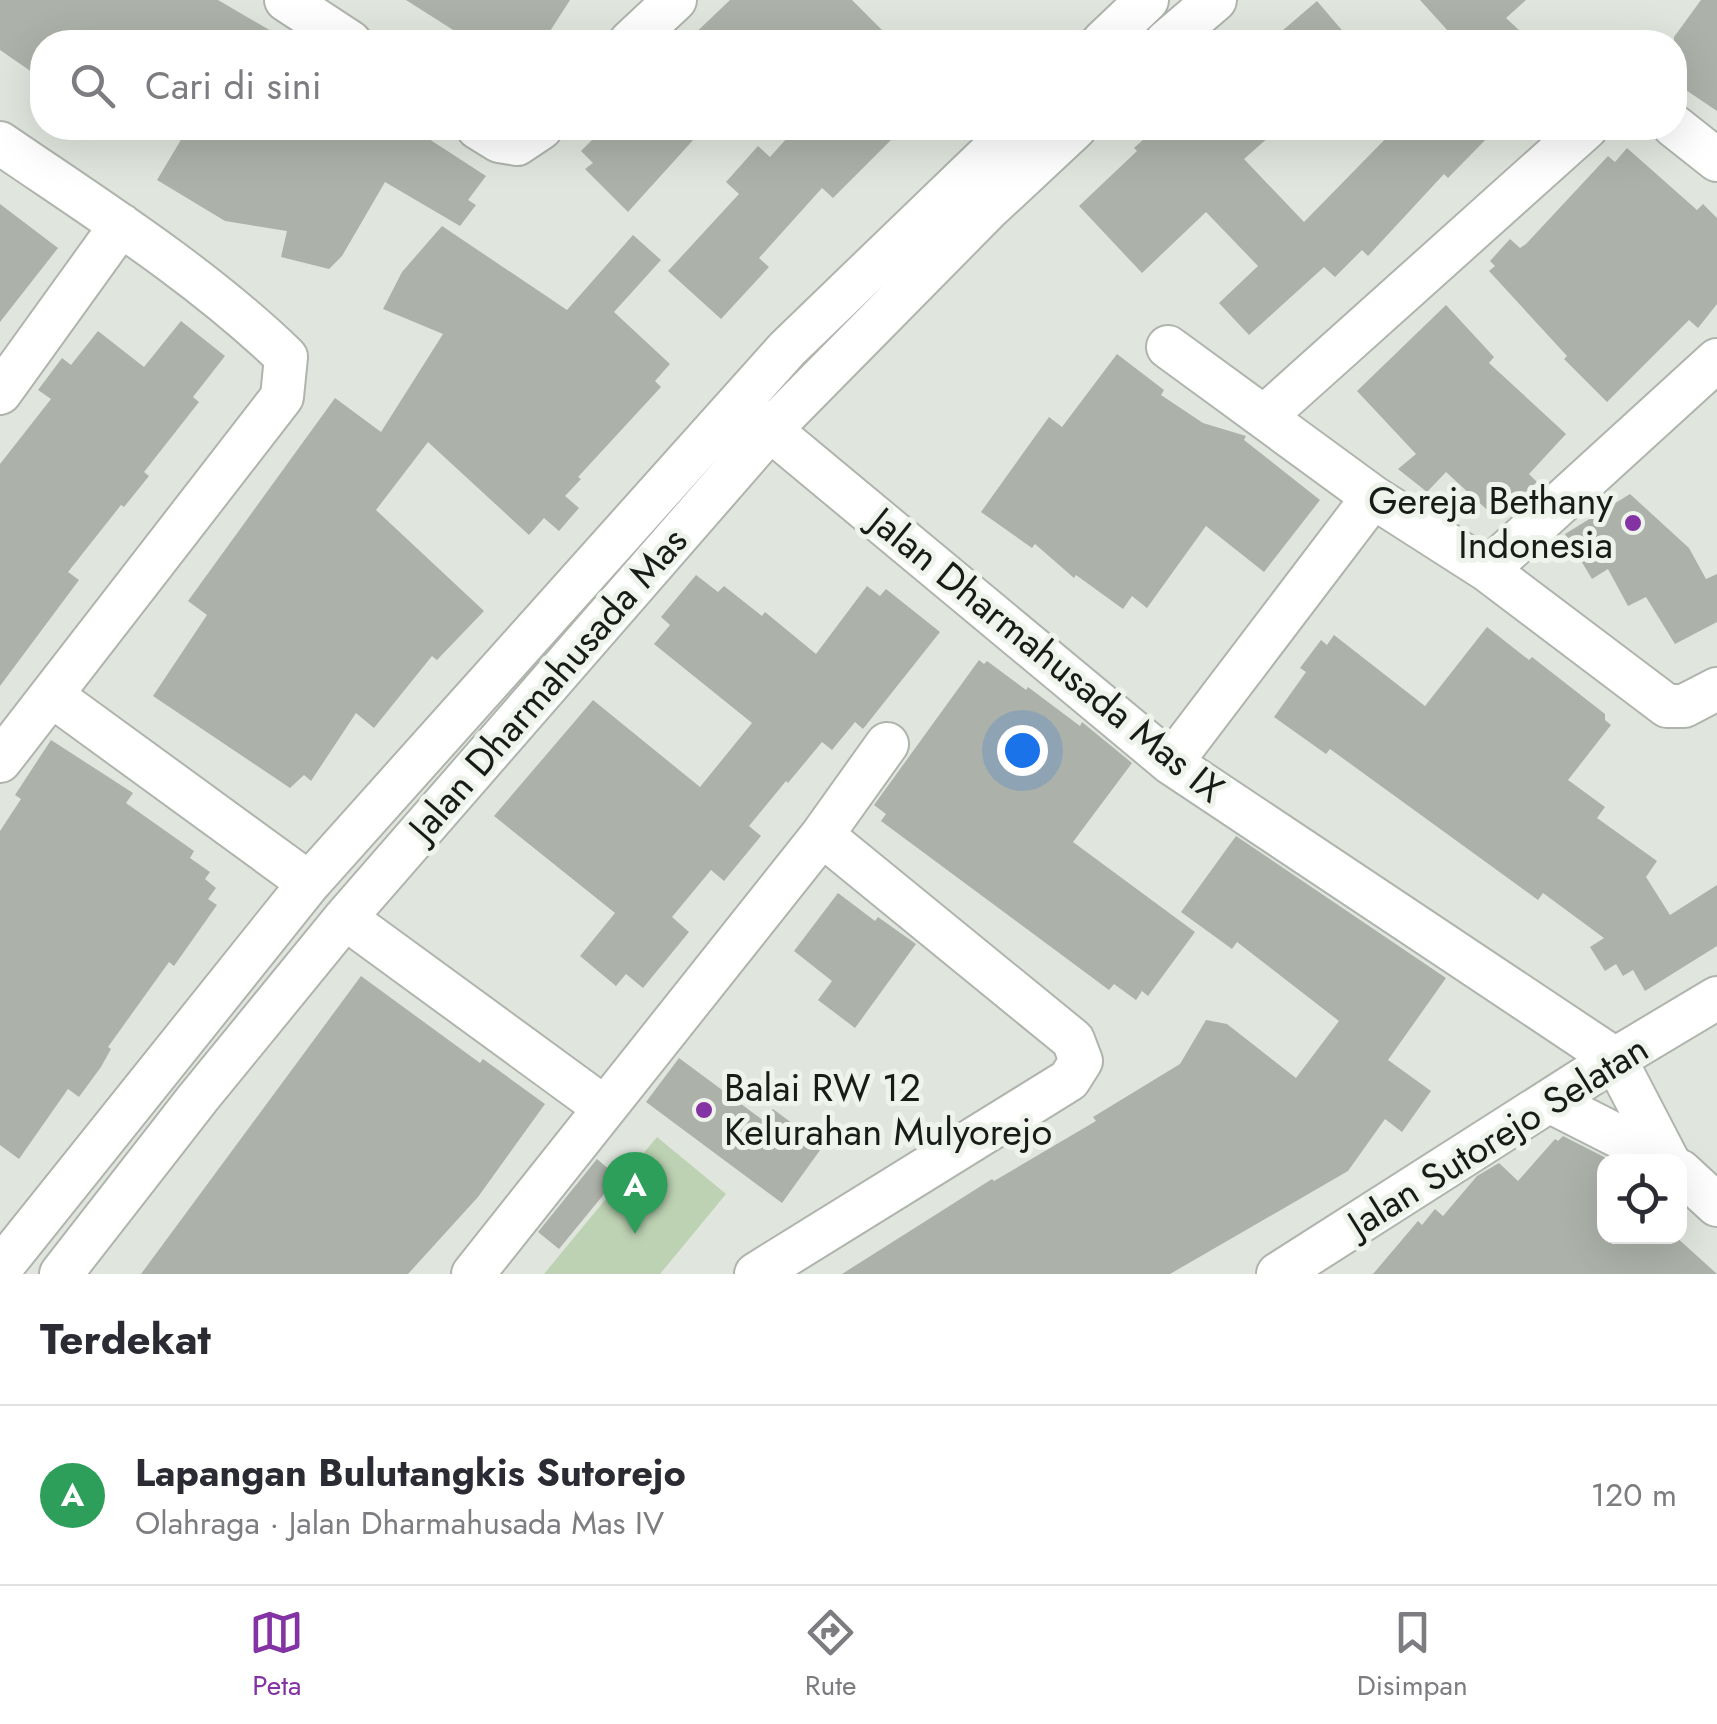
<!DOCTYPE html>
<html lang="id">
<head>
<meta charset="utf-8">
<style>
  :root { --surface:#fff; --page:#f7f7f7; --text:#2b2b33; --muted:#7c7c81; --line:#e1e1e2; --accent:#8333a3 }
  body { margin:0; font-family:Jost,sans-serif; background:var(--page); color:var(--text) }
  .controls { position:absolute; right:30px; bottom:30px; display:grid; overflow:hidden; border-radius:20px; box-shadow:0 10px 40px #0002 }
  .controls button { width:90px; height:90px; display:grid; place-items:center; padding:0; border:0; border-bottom:2px solid var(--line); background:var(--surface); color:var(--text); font:50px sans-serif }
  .you { position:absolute; left:1022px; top:750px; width:35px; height:35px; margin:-25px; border:8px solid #fff; border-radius:50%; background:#1a73e8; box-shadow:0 0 0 15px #1a73e833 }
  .badge { display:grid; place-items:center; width:65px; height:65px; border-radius:50%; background:var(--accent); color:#fff; font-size:32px; font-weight:700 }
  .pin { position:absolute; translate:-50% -82px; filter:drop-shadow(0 2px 5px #0008) }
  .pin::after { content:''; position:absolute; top:52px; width:35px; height:30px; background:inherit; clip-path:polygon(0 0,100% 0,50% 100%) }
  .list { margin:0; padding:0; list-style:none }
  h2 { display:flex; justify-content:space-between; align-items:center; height:130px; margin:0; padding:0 40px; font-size:42px }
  h2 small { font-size:32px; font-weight:400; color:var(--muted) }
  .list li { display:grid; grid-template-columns:65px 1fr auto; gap:30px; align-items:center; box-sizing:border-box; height:180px; padding:0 40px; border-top:2px solid var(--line) }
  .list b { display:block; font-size:38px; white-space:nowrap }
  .list p { margin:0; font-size:32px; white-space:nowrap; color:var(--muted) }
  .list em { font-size:32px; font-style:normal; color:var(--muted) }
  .icon { flex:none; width:55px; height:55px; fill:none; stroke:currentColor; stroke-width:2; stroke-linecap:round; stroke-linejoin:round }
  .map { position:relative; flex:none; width:1717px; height:1274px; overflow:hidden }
  .search { position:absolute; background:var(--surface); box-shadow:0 10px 40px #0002; left:30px; right:30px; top:30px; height:110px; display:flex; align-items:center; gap:25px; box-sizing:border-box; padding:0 35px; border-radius:40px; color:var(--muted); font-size:38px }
  .sheet { height:310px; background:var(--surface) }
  nav { display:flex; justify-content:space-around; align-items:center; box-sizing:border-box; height:140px; border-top:2px solid var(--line); background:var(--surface); font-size:28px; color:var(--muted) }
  nav a { display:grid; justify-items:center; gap:5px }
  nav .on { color:var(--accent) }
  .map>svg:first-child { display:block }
</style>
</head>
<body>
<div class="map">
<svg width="1717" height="1274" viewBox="0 0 1717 1274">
  <rect width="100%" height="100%" fill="#e0e6de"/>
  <path fill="#bdd2b2" d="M 657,1137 L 726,1194 L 660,1274 L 544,1274 Z"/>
  <path fill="#acb1a9" d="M 0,0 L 218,0 L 290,42 L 42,42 L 42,79 L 0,50 Z
    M 406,0 L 570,0 L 543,42 L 472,42 Z
    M 730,0 L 852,0 L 894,42 L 686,42 Z
    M 1420,0 L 1526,0 L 1506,18 L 1532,42 L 1458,42 Z
    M 1701,0 L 1717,0 L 1717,111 L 1674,82 L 1674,37 Z
    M 1317,1 L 1352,42 L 1269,42 Z
    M 188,128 L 412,128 L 486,176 L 468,200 L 476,205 L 460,226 L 385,182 L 342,256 L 329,269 L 281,257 L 287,231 L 225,221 L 157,180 Z
    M 604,128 L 704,128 L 628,212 L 585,169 L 593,163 L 581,151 Z
    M 796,128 L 903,128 L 833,198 L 822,188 L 759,258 L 769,267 L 721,319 L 668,271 L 739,194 L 726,182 L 758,146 L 770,157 Z
    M 1156,128 L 1279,128 L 1244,159 L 1304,222 L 1396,128 L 1497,128 L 1448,178 L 1444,174 L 1368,256 L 1362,250 L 1335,277 L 1324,267 L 1249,335 L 1219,303 L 1258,266 L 1206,212 L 1142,273 L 1079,206 L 1137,151 L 1134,148 Z
    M 1627,148 L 1697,210 L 1703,204 L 1717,218 L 1717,304 L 1698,328 L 1689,320 L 1607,402 L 1564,359 L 1567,356 L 1489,271 L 1495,266 L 1490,261 L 1510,239 L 1520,248 L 1526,244 L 1608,156 L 1615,162 Z
    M 0,204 L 58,248 L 0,322 Z
    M 442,226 L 567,310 L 633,235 L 661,260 L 614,312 L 670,364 L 655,381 L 661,387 L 578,477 L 581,479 L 565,496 L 579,508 L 559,531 L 544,518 L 529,535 L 428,442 L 376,510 L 484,611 L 437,660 L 432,656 L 374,728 L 356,713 L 311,781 L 304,775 L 290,788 L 153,696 L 207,615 L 188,601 L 335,398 L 381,432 L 443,334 L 383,309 L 402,272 Z
    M 1446,305 L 1494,357 L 1489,363 L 1566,434 L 1529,474 L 1537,482 L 1496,518 L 1446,472 L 1427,492 L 1398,469 L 1416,454 L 1357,391 Z
    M 181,321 L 225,356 L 193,397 L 199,402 L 144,472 L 149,476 L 124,507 L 121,505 L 68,572 L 79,580 L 0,686 L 0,464 L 51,399 L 38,390 L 62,358 L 71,365 L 98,331 L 144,367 Z
    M 1117,354 L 1164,390 L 1161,395 L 1203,423 L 1246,436 L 1244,440 L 1320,500 L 1264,572 L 1206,526 L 1147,608 L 1132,596 L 1123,609 L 1076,575 L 1074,578 L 1035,544 L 1032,548 L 981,512 L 1049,417 L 1062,427 Z
    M 1630,494 L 1689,548 L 1706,579 L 1717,574 L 1717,622 L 1675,644 L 1646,597 L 1628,606 L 1608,569 L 1592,579 L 1565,534 Z
    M 696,575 L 718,592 L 724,586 L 762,616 L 765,612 L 816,654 L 867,586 L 880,596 L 886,589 L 940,632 L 863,729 L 855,722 L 832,750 L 822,742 L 788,783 L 786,781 L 749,826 L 761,836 L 724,881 L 711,870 L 672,917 L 689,932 L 643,988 L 626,974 L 616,986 L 580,956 L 615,913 L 494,816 L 593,700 L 700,787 L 752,723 L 654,644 L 670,625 L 661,617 Z
    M 1487,627 L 1529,660 L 1532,657 L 1605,714 L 1605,720 L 1611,725 L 1568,780 L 1605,807 L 1597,818 L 1657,861 L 1646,877 L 1670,915 L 1717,885 L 1717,946 L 1645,991 L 1633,970 L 1623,976 L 1616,964 L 1605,971 L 1590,947 L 1604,938 L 1543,893 L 1538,900 L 1330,749 L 1326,754 L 1274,717 L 1306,672 L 1300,668 L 1321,640 L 1327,645 L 1334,635 L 1425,706 Z
    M 979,660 L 984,664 L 987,661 L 1026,690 L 1028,687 L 1080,726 L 1082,722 L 1132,763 L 1073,842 L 1195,932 L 1148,996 L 1142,991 L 1136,1000 L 1114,984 L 1109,990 L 881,821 L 886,814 L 874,805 Z
    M 51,740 L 133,793 L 126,803 L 194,851 L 190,858 L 210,872 L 205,879 L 216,888 L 208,899 L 217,905 L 174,966 L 169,962 L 108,1047 L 111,1049 L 101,1067 L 79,1097 L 68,1089 L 19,1159 L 0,1145 L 0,831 L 21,799 L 15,795 Z
    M 1236,836 L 1446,978 L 1388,1060 L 1431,1091 L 1402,1132 L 1385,1119 L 1348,1171 L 1170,1274 L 842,1274 L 992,1179 L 994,1181 L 1096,1121 L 1093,1117 L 1180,1064 L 1206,1020 L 1227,1024 L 1296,1078 L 1339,1021 L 1237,942 L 1232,949 L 1181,912 Z
    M 838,893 L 875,921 L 878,917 L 916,944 L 855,1028 L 818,1000 L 832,981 L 794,951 Z
    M 361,976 L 480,1063 L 483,1059 L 545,1104 L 478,1197 L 408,1274 L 141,1274 Z
    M 679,1058 L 764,1121 L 773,1109 L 823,1146 L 782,1203 L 646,1102 Z
    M 1563,1136 L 1606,1158 L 1604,1236 L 1675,1236 L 1717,1274 L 1373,1274 L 1418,1221 L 1422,1225 L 1435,1209 L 1443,1216 L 1477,1176 L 1499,1163 L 1518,1181 L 1555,1139 L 1558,1141 Z
    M 597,1159 L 618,1177 L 559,1249 L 538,1232 Z"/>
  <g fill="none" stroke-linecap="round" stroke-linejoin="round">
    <defs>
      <path id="minor" d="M 286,0 L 350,42
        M 630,42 L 675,0
        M 1103,42 L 1147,0
        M 1166,42 L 1215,0
        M 1674,126 L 1717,160
        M 478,128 L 499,141 L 517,144 L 541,128
        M 0,143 C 98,210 200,274 286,357 L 282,397 L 0,761
        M 1168,347 L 1373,497 L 1487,570 L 1667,706 L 1684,706 L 1717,689
        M 0,393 L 121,225
        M 751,414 L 1171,763 L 1615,1059
        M 1265,416 L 1586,128
        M 1487,570 L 1717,360
        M 51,695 L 309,883
        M 1171,763 L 1373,497
        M 345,918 L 605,1108
        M 1615,1059 L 1667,1159
        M 1549,1101 L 1669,1162
        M 1680,1171 L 1717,1205
        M 0,1269 L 309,883 L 787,349 L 1016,128
        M 61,1274 L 198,1098 L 345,918 L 769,431 L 987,210 L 1075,128
        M 473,1274 L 822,835 L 887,744
        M 756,1274 L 1069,1080 L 1081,1061 L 1073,1040 L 822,835
        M 1278,1274 L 1615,1059 L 1717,998"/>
    </defs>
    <use href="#minor" stroke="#afb4ad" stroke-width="46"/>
    <use href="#minor" stroke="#fff" stroke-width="42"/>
  </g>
  <g fill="#8333a3" stroke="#eef3eb" stroke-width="4">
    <circle cx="1633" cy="523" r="10"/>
    <circle cx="704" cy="1110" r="10"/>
  </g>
  <g text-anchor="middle" stroke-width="10" stroke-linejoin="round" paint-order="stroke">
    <g font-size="38" fill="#191b18" stroke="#eef3eb" text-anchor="end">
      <text x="1613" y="514">Gereja Bethany<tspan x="1613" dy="44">Indonesia</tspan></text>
      <text x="724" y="1101" text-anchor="start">Balai RW 12<tspan x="724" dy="44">Kelurahan Mulyorejo</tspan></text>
    </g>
    <g font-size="38" fill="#191b18" stroke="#eef3eb">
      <text transform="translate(1047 655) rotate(39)" y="13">Jalan Dharmahusada Mas IX</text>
      <text transform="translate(548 684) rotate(-49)" y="13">Jalan Dharmahusada Mas</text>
      <text transform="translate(1498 1136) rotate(-32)" y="13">Jalan Sutorejo Selatan</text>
    </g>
  </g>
</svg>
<div class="controls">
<button><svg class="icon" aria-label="locate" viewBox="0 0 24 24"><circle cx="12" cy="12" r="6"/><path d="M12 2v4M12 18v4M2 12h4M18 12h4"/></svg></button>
</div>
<div class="you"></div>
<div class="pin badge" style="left:635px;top:1234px;background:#2e9e5b">A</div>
<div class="search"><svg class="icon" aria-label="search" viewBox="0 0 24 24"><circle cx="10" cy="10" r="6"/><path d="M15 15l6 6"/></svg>Cari di sini</div>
</div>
<section class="sheet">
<h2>Terdekat<small></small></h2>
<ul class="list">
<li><span class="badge" style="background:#2e9e5b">A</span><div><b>Lapangan Bulutangkis Sutorejo</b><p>Olahraga · Jalan Dharmahusada Mas IV</p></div><em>120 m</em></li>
</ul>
</section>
<nav>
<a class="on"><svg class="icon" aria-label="map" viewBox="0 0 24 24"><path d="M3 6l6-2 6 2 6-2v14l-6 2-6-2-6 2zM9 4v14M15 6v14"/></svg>Peta</a>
<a><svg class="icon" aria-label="directions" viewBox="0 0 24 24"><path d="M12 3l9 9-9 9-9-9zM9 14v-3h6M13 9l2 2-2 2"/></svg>Rute</a>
<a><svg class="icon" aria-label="saved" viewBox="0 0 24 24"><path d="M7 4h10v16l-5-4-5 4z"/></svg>Disimpan</a>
</nav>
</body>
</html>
